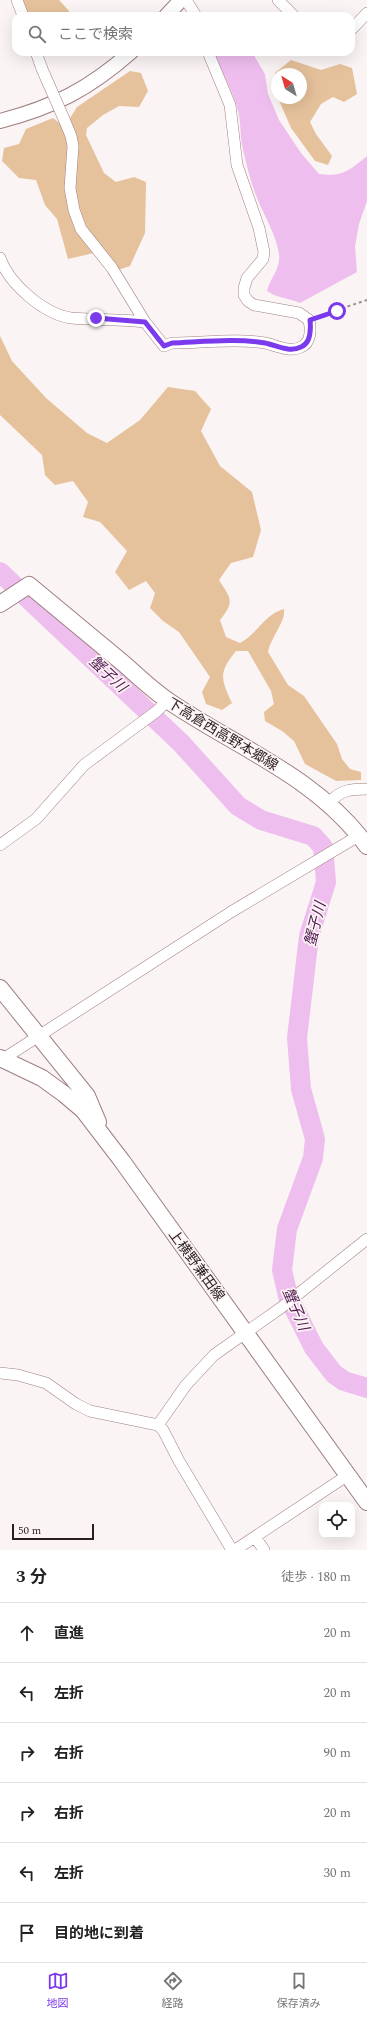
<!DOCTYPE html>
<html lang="ja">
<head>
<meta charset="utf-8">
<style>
  :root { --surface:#fff; --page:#f6f6f6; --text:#222; --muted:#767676; --line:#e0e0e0; --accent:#7c3aed }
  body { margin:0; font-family:Spectral,"Noto Sans JP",serif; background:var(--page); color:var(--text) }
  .controls { position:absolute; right:12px; bottom:12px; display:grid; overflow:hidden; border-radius:8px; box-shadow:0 4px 16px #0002 }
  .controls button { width:36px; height:36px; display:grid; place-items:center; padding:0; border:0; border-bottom:1px solid var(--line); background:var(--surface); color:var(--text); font:20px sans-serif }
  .compass { position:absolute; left:271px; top:68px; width:36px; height:36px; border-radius:50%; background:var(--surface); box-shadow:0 4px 16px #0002; rotate:323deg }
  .scale { position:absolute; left:12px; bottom:10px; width:82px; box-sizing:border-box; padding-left:4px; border:2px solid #2a1e1e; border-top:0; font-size:11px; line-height:14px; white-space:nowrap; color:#2a1e1e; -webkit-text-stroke:3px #fbf4f4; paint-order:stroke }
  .stop { position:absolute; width:12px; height:12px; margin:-9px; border:3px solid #7c3aed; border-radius:50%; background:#fff }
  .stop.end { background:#7c3aed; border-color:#fff; box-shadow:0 1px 4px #0008 }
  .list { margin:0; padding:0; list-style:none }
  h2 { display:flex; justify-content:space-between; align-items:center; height:52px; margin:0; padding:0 16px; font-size:17px }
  h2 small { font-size:13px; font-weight:400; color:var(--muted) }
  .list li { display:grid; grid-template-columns:26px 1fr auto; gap:12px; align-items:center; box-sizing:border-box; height:60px; padding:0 16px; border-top:1px solid var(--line) }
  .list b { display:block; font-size:15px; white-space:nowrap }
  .list em { font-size:13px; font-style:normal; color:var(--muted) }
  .icon { flex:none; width:22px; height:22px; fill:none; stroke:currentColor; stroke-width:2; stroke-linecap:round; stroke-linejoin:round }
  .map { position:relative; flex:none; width:367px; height:1550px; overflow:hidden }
  .search { position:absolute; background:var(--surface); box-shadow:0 4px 16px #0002; left:12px; right:12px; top:12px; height:44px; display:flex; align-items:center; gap:10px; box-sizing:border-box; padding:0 14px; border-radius:12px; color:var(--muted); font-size:15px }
  .sheet { height:412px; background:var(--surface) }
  nav { display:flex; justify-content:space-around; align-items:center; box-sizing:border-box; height:56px; border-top:1px solid var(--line); background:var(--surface); font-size:11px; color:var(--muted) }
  nav a { display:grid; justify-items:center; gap:2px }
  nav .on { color:var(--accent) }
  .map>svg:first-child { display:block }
</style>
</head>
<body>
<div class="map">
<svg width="367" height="1550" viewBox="0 0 367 1550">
  <rect width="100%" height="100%" fill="#fbf4f4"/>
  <path fill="#e6c29c" d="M 21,0 L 59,0 L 69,11 L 69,16 L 28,16 Z
    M 291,60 L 321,70 L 340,64 L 352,68 L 357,94 L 344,102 L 333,97 L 321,104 L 310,122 L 316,134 L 332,156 L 328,165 L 315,161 L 291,128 L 278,98 L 301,98 L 301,74 L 277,74 L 277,97 L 275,93 L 275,73 Z
    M 130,71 L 141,73 L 148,91 L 139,107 L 119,106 L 103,115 L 87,128 L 86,135 L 104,173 L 116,182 L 134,177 L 146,182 L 145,233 L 130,266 L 118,270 L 94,253 L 68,259 L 57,219 L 45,205 L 36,180 L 19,178 L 2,161 L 4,148 L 19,144 L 26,129 L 53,118 L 62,125 L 70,118 L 77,107 Z
    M 0,336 L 12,361 L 46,398 L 87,433 L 107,443 L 140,420 L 168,387 L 195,391 L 211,409 L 201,431 L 220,466 L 252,492 L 261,530 L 253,557 L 231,563 L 219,580 C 231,599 235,601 220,620 L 226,637 L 240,643 C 257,634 266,613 284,609 C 286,622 271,636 268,652 L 288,685 L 304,696 L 337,744 L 342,759 L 350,769 L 361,772 L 361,780 L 336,781 L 305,764 L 294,741 L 282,731 L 265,721 L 264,712 L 274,704 L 271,691 L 248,651 L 236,651 C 218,673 221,679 232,703 L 222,710 L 206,704 L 202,692 L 210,677 L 179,632 L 163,621 L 150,608 L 155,593 L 146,581 L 129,590 L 115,572 L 127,551 L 100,522 L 83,517 L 88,502 L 73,481 L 55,485 L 45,475 L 42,455 L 0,415 Z"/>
  <path fill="#eebeee" d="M 214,52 L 252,52 L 265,74 L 268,94 L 279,120 L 301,153 L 319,174 C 344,177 348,171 367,156 L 367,201 L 359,224 L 355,246 L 357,272 L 300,303 C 288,298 277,298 267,291 C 270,278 281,268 279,254 C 276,234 264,216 257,198 C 250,181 246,162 242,145 C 240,134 241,122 238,111 C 233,90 221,72 214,52 Z"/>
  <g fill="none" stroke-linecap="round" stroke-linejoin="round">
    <path stroke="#eebeee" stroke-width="20" d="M 0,572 L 181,743 L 238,806 L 261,820 L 313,836 L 323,847 L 326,882 L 309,936 L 297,1038 L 301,1089 L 315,1139 L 313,1158 L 287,1229 L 282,1270 L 288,1296 L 314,1348 L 334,1374 L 344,1381 L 367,1388"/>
    <defs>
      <path id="minor" d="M 17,0 L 23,16
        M 186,0 L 196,16
        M 278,0 L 294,16
        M 351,30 L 367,13
        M 36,52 L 42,69
        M 64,119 L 71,136 L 73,146 L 70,188 L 74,210 L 81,229 L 112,268 L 145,322 L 164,346 L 172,343 C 200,343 238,338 265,343 C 276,345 289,353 301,347 C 311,343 311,330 309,320 L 299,313 L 254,305 L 248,301 L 244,295 L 244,288 L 247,278 L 263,259 L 264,252 L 259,228 L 237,165 L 230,105 L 208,52
        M 0,258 C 9,284 44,314 71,318 C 96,320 121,319 145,322
        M 329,803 C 340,790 351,789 367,789
        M 0,845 L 36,819 L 84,765 L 157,711 L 167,701
        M 0,1061 L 231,912 L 360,835
        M 0,1373 L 18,1375 L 46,1383 L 76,1404 L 90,1411 L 158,1425 L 163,1430 L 179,1461 L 232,1550
        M 158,1425 L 186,1385 L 214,1355 L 282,1307 L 367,1239
        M 255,1537 L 264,1550
        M 235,1550 L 348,1475"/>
      <path id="tertiary" d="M 166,16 L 181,0
        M 0,121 C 54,107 89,89 131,52"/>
      <path id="secondary" d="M 0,604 L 29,585 C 60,611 92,637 123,663 C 138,676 153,691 170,702 C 238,748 317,777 367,846
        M 0,988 L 87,1096 L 98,1122
        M 0,1058 L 42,1078 L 64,1094 L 83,1110 L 122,1161 L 367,1502"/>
    </defs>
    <use href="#minor" stroke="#9f7f80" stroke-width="12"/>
    <use href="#tertiary" stroke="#9f7f80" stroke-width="16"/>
    <use href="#secondary" stroke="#9f7f80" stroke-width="18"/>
    <path stroke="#9b9292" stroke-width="2" stroke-dasharray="3 3" stroke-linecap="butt" d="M 319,316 L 367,300"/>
    <use href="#minor" stroke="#fff" stroke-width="11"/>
    <use href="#tertiary" stroke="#fff" stroke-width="14"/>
    <use href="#secondary" stroke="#fff" stroke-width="16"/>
    <defs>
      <path id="minor-bridge" d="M 42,69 L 64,119"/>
    </defs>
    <use href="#minor-bridge" stroke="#9f7f80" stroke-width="12" stroke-linecap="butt"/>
    <use href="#minor-bridge" stroke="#fff" stroke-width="11"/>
  </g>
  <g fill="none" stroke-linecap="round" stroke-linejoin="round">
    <path stroke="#7c3aed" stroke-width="5" d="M 96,318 L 145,322 L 164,346 L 172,343 C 200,342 238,338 265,343 C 276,345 289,353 301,347 C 311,343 311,330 310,320 L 337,311"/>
  </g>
  <g text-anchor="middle" stroke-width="3.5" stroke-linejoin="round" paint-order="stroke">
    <g font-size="14" fill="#2a1e1e" stroke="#fbf4f4">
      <text transform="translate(223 734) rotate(31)" y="5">下高倉西高野本郷線</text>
      <text transform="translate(197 1265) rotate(54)" y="5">上横野兼田線</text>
    </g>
    <g font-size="15" font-style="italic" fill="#531b54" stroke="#fbf4f4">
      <text transform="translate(108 674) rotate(43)" y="5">蟹子川</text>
      <text transform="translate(315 924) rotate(-76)" y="5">蟹子川</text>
      <text transform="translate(296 1309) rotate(67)" y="5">蟹子川</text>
    </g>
  </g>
</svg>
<div class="controls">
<button><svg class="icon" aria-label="locate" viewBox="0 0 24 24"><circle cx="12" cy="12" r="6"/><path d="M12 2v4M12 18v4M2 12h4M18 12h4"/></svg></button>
</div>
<svg class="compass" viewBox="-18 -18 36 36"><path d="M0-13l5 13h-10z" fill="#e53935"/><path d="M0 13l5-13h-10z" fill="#767676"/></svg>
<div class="scale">50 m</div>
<div class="stop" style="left:337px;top:311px"></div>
<div class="stop end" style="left:96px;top:318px"></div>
<div class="search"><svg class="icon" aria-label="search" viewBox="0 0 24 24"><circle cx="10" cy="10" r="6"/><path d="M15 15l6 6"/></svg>ここで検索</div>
</div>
<section class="sheet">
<h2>3 分<small>徒歩 · 180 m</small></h2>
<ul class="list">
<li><svg class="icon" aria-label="ahead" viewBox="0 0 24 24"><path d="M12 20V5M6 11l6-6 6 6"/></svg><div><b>直進</b></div><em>20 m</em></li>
<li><svg class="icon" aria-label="left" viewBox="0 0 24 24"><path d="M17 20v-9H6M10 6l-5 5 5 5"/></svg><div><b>左折</b></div><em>20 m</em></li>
<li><svg class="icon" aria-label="right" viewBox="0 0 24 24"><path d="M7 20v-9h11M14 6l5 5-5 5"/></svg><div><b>右折</b></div><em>90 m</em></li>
<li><svg class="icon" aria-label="right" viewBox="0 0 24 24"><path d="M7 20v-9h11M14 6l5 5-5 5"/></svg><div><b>右折</b></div><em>20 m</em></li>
<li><svg class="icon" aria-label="left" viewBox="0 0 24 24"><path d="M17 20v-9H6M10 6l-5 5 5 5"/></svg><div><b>左折</b></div><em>30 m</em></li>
<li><svg class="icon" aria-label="arrive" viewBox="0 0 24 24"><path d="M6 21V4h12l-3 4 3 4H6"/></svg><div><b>目的地に到着</b></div></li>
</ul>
</section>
<nav>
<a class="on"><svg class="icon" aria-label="map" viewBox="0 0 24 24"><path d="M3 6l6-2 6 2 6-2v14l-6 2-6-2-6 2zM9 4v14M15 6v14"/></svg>地図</a>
<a><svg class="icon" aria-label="directions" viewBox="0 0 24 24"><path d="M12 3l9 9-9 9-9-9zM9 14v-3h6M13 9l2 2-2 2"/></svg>経路</a>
<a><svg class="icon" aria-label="saved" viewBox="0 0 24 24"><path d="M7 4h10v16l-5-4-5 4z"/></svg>保存済み</a>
</nav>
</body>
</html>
